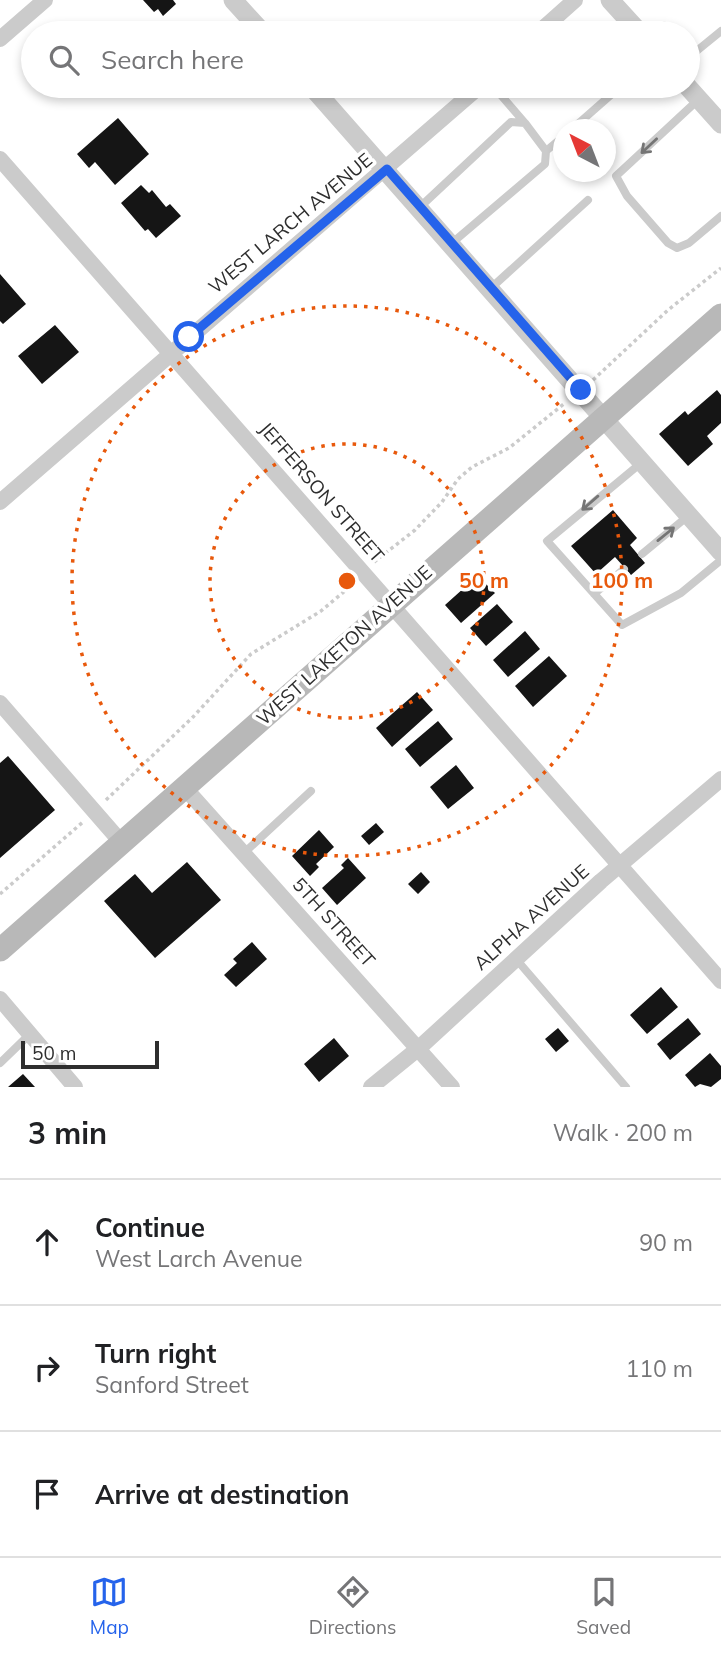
<!DOCTYPE html>
<html lang="en">
<head>
<meta charset="utf-8">
<style>
  :root { --surface:#fff; --page:#f6f6f6; --text:#202124; --muted:#757577; --line:#e0e0e0; --accent:#2563eb }
  body { margin:0; font-family:Mulish,sans-serif; background:var(--page); color:var(--text) }
  .compass { position:absolute; left:553px; top:119px; width:63px; height:63px; border-radius:50%; background:var(--surface); box-shadow:0 4px 10px #0003; rotate:318deg }
  .scale { position:absolute; left:21px; bottom:18px; width:138px; box-sizing:border-box; padding-left:7px; border:4px solid #2e2e2e; border-top:0; font-size:19px; line-height:24px; white-space:nowrap; color:#2e2e2e; -webkit-text-stroke:5px #fff; paint-order:stroke }
  .stop { position:absolute; width:21px; height:21px; margin:-16px; border:5px solid #2563eb; border-radius:50%; background:#fff }
  .stop.end { background:#2563eb; border-color:#fff; box-shadow:0 2px 7px #0008 }
  .list { margin:0; padding:0; list-style:none }
  h2 { display:flex; justify-content:space-between; align-items:center; height:91px; margin:0; padding:0 28px; font-size:30px }
  h2 small { font-size:23px; font-weight:400; color:var(--muted) }
  .list li { display:grid; grid-template-columns:46px 1fr auto; gap:21px; align-items:center; box-sizing:border-box; height:126px; padding:0 28px; border-top:2px solid var(--line) }
  .list b { display:block; font-size:26px; white-space:nowrap }
  .list p { margin:0; font-size:23px; white-space:nowrap; color:var(--muted) }
  .list em { font-size:23px; font-style:normal; color:var(--muted) }
  .icon { flex:none; width:38px; height:38px; fill:none; stroke:currentColor; stroke-width:2; stroke-linecap:round; stroke-linejoin:round }
  .map { position:relative; flex:none; width:721px; height:1087px; overflow:hidden }
  .search { position:absolute; background:var(--surface); box-shadow:0 4px 10px #0003; left:21px; right:21px; top:21px; height:77px; display:flex; align-items:center; gap:18px; box-sizing:border-box; padding:0 24px; border-radius:38px; color:var(--muted); font-size:26px }
  .sheet { height:469px; background:var(--surface) }
  nav { display:flex; justify-content:space-around; align-items:center; box-sizing:border-box; height:98px; border-top:2px solid var(--line); background:var(--surface); font-size:19px; color:var(--muted) }
  nav a { display:grid; justify-items:center; gap:4px }
  nav .on { color:var(--accent) }
  .map>svg:first-child { display:block }
</style>
</head>
<body>
<div class="map">
<svg width="721" height="1087" viewBox="0 0 721 1087">
  <rect width="100%" height="100%" fill="#fff"/>
  <path fill="#151515" d="M 143,0 L 173,0 L 176,4 L 163,16 L 158,9 L 154,12 Z
    M 118,118 L 149,154 L 115,185 L 95,162 L 89,168 L 77,154 Z
    M 141,185 L 149,193 L 152,190 L 166,207 L 170,204 L 181,216 L 156,238 L 148,229 L 145,231 L 121,203 Z
    M 0,274 L 26,304 L 3,324 L 0,321 Z
    M 55,325 L 79,352 L 42,384 L 18,356 Z
    M 717,390 L 721,395 L 721,423 L 707,436 L 713,444 L 688,466 L 659,434 L 685,411 L 688,415 Z
    M 613,510 L 637,538 L 630,545 L 645,563 L 631,575 L 615,557 L 596,574 L 571,546 Z
    M 474,579 L 481,587 L 485,583 L 495,593 L 461,623 L 445,605 Z
    M 497,604 L 513,622 L 486,646 L 470,628 Z
    M 525,631 L 540,649 L 508,677 L 493,660 Z
    M 549,656 L 567,676 L 533,707 L 515,686 Z
    M 417,692 L 433,710 L 392,747 L 376,728 Z
    M 438,721 L 453,739 L 420,767 L 405,749 Z
    M 8,756 L 55,810 L 0,858 L 0,763 Z
    M 456,765 L 474,788 L 448,809 L 430,787 Z
    M 376,823 L 384,832 L 369,845 L 361,836 Z
    M 319,830 L 334,847 L 316,864 L 319,867 L 310,876 L 292,856 Z
    M 348,858 L 366,878 L 337,905 L 322,888 L 344,868 L 341,865 Z
    M 187,862 L 221,900 L 155,958 L 104,901 L 135,874 L 152,893 Z
    M 421,872 L 430,882 L 418,894 L 408,884 Z
    M 252,942 L 267,959 L 236,987 L 224,975 L 237,963 L 233,959 Z
    M 661,987 L 678,1007 L 647,1034 L 630,1015 Z
    M 688,1018 L 701,1034 L 670,1060 L 657,1044 Z
    M 558,1028 L 569,1041 L 556,1052 L 545,1039 Z
    M 334,1038 L 349,1056 L 319,1082 L 304,1064 Z
    M 710,1053 L 721,1066 L 721,1079 L 711,1087 L 700,1084 L 695,1087 L 685,1075 Z
    M 23,1074 L 35,1087 L 8,1087 Z"/>
  <g fill="none" stroke-linecap="round" stroke-linejoin="round">
    <path stroke="#cbcbcb" stroke-width="3.5" stroke-dasharray="3.5 3.5" stroke-linecap="butt" d="M 593,380 L 668,310 L 721,268
      M 374,562 L 415,530 L 442,502 L 458,479 L 472,467 L 509,448 L 565,403
      M 106,800 L 193,717 L 251,654 L 321,611 L 352,585
      M 0,894 L 83,822"/>
    <path stroke="#cbcbcb" stroke-width="8" d="M 653,33 L 663,25 L 676,33
      M 688,58 L 721,31
      M 493,86 L 525,123
      M 699,99 L 616,176 L 627,196 L 668,243 L 677,248 L 689,243 L 721,216
      M 571,130 L 621,86
      M 546,151 L 564,136
      M 420,207 L 511,122 L 525,123 L 546,151 L 545,164 L 452,243
      M 491,288 L 588,200
      M 641,463 L 547,541 L 622,625 L 681,593 L 721,560
      M 642,554 L 688,516
      M 594,594 L 624,569
      M 244,853 L 311,791
      M 516,959 L 626,1087
      M 0,1063 L 30,1034"/>
    <path stroke="#cbcbcb" stroke-width="16" d="M 538,33 L 575,0
      M 0,39 L 45,0
      M 0,159 L 721,981
      M 0,502 L 480,86
      M 0,703 L 121,842
      M 184,787 L 452,1087
      M 0,999 L 75,1087
      M 371,1087 L 419,1048 L 601,881 L 721,779"/>
    <path stroke="#cbcbcb" stroke-width="19" d="M 233,0 L 263,33
      M 610,0 L 640,33
      M 311,86 L 721,552
      M 687,86 L 721,124"/>
    <path stroke="#b8b8b8" stroke-width="23" d="M 0,950 L 721,315"/>
  </g>
  <defs><path id="oneway-shaft" d="M-6 0H5M1.5-3L5.5 0L1.5 3" fill="none" stroke-width="1.6" stroke-linecap="round" stroke-linejoin="round" transform="scale(1.75)"/></defs>
  <g stroke="#757575">
    <use href="#oneway-shaft" transform="translate(649 146) rotate(137)"/>
    <use href="#oneway-shaft" transform="translate(590 503) rotate(139)"/>
    <use href="#oneway-shaft" transform="translate(666 534) rotate(-39)"/>
  </g>
  <g fill="none" stroke-linecap="round" stroke-linejoin="round">
    <path stroke="#2563eb" stroke-width="9" d="M 189,337 L 387,169 L 581,390"/>
  </g>
  <g fill="none" stroke="#e8590c" stroke-width="3.5" stroke-dasharray="3.5 7">
    <circle cx="347" cy="581" r="137"/>
    <circle cx="347" cy="581" r="275"/>
  </g>
  <g text-anchor="middle" stroke-width="7" stroke-linejoin="round" paint-order="stroke">
    <g font-size="19" fill="#2e2e2e" stroke="#fff">
      <text transform="translate(290 223) rotate(-40)" y="7">WEST LARCH AVENUE</text>
      <text transform="translate(322 492) rotate(49)" y="7">JEFFERSON STREET</text>
      <text transform="translate(344 645) rotate(-42)" y="7">WEST LAKETON AVENUE</text>
      <text transform="translate(531 917) rotate(-42)" y="7">ALPHA AVENUE</text>
      <text transform="translate(334 922) rotate(48)" y="7">5TH STREET</text>
    </g>
  </g>
  <circle cx="347" cy="581" r="10" fill="#e8590c" stroke="#fff" stroke-width="3.5"/>
  <g font-size="21" text-anchor="middle" font-weight="bold" fill="#e8590c" stroke="#fff" stroke-width="7" stroke-linejoin="round" paint-order="stroke">
    <text x="484" y="588">50 m</text>
    <text x="622" y="588">100 m</text>
  </g>
</svg>
<svg class="compass" viewBox="-18 -18 36 36"><path d="M0-13l5 13h-10z" fill="#e53935"/><path d="M0 13l5-13h-10z" fill="#757577"/></svg>
<div class="scale">50 m</div>
<div class="stop" style="left:189px;top:337px"></div>
<div class="stop end" style="left:581px;top:390px"></div>
<div class="search"><svg class="icon" aria-label="search" viewBox="0 0 24 24"><circle cx="10" cy="10" r="6"/><path d="M15 15l6 6"/></svg>Search here</div>
</div>
<section class="sheet">
<h2>3 min<small>Walk · 200 m</small></h2>
<ul class="list">
<li><svg class="icon" aria-label="ahead" viewBox="0 0 24 24"><path d="M12 20V5M6 11l6-6 6 6"/></svg><div><b>Continue</b><p>West Larch Avenue</p></div><em>90 m</em></li>
<li><svg class="icon" aria-label="right" viewBox="0 0 24 24"><path d="M7 20v-9h11M14 6l5 5-5 5"/></svg><div><b>Turn right</b><p>Sanford Street</p></div><em>110 m</em></li>
<li><svg class="icon" aria-label="arrive" viewBox="0 0 24 24"><path d="M6 21V4h12l-3 4 3 4H6"/></svg><div><b>Arrive at destination</b></div></li>
</ul>
</section>
<nav>
<a class="on"><svg class="icon" aria-label="map" viewBox="0 0 24 24"><path d="M3 6l6-2 6 2 6-2v14l-6 2-6-2-6 2zM9 4v14M15 6v14"/></svg>Map</a>
<a><svg class="icon" aria-label="directions" viewBox="0 0 24 24"><path d="M12 3l9 9-9 9-9-9zM9 14v-3h6M13 9l2 2-2 2"/></svg>Directions</a>
<a><svg class="icon" aria-label="saved" viewBox="0 0 24 24"><path d="M7 4h10v16l-5-4-5 4z"/></svg>Saved</a>
</nav>
</body>
</html>
